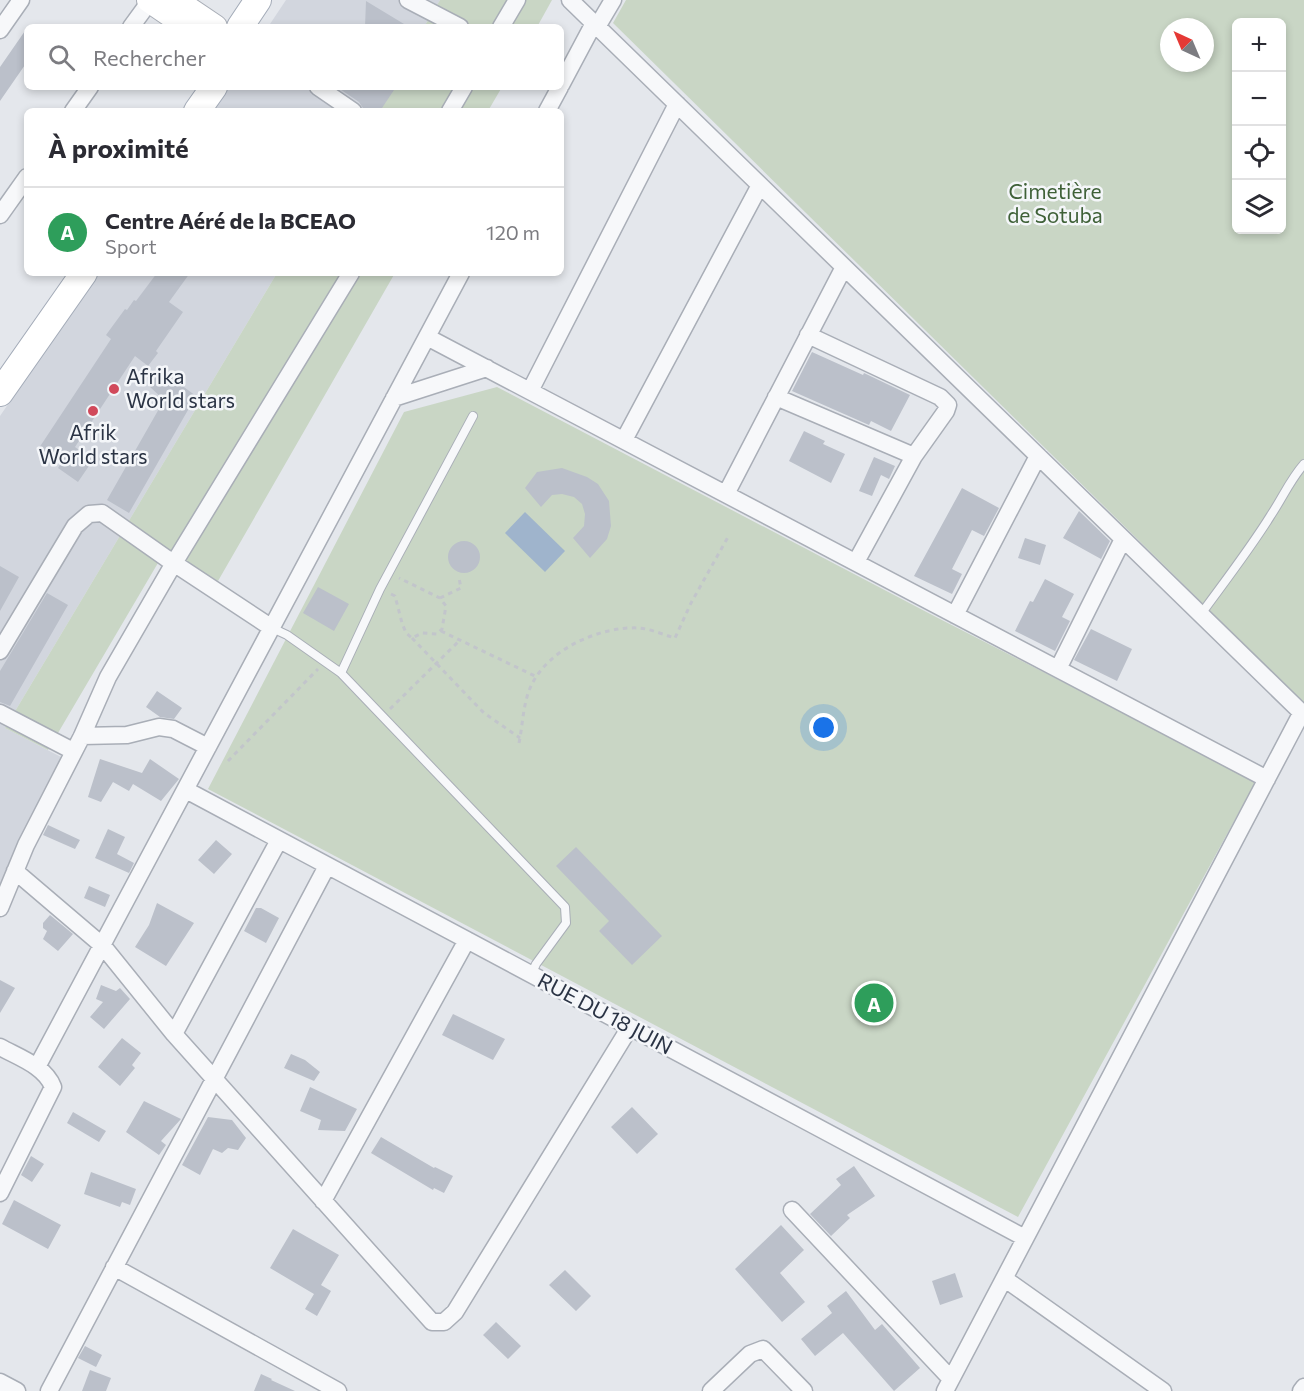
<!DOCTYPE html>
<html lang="fr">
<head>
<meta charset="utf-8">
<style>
  :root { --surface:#fff; --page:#f7f7f7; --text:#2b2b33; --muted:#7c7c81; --line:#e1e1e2; --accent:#d93025 }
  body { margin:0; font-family:Commissioner,sans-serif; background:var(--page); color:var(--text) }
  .controls { position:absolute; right:18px; top:18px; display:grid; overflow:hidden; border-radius:9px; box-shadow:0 3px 9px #0003 }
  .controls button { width:54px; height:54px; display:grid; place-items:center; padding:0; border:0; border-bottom:2px solid var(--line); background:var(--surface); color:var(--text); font:30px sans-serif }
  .compass { position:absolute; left:1160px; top:18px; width:54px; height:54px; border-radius:50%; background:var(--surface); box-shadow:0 3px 9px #0003; rotate:316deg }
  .you { position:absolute; left:824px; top:728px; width:21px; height:21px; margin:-15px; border:4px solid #fff; border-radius:50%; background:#1a73e8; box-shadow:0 0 0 9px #1a73e833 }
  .badge { display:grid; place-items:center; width:39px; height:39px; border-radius:50%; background:var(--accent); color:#fff; font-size:20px; font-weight:700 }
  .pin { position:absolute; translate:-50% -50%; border:3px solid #fff; box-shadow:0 2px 6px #0006 }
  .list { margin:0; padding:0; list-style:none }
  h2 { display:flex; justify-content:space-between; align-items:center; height:78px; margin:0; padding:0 24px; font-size:26px }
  h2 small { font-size:20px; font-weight:400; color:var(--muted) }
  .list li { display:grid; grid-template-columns:39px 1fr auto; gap:18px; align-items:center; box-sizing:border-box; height:90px; padding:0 24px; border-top:2px solid var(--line) }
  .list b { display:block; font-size:22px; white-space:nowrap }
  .list p { margin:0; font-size:20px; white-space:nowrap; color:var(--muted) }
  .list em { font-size:20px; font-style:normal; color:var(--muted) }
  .icon { flex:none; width:33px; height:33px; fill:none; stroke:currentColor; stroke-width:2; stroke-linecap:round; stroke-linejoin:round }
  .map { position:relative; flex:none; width:1304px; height:1391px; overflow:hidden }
  .search { position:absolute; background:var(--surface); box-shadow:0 3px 9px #0003; left:24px; top:24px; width:540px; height:66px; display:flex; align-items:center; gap:15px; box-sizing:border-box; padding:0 21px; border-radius:9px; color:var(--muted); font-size:22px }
  .panel { position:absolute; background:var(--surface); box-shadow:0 3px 9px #0003; left:24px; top:108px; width:540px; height:168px; border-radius:9px }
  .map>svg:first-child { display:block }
</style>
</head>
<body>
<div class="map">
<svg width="1304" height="1391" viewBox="0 0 1304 1391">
  <rect width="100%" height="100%" fill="#e4e7ec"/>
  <path fill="#d2d6de" d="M 286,0 L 440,0 L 424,27 L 268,27 Z
    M 226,87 L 388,87 L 374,111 L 210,111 Z
    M 98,273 L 277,273 L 5,728 L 63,758 L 0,887 L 0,416 Z"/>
  <path fill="#c9d6c5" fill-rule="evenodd" d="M 440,0 L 552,0 L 537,27 L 424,27 Z
    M 626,0 L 1304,0 L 1304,703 L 613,23 ZM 1236,22 L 1282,22 L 1282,230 L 1236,230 ZM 1169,27 L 1205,27 L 1205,63 L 1169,63 Z
    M 388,87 L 502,87 L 488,111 L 374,111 Z
    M 277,273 L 395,273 L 218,581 L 165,551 L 48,750 L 5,728 Z
    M 497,387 L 936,617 L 1256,781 L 1018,1217 L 208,789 L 404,412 Z"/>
  <path fill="#9fb4cc" d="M 525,512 L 565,551 L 545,572 L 505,533 Z"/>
  <path fill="#bbc0ca" d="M 366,1 L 409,27 L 365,27 Z
    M 27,28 L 27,62 L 0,101 L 0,67 Z
    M 337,87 L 396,87 L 380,111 L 365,111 L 359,102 Z
    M 157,273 L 190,273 L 169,302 L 183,312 L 156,351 L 158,353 L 148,366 L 135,356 L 75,447 L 93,460 L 78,482 L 58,468 L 61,463 L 39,448 L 111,339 L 106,335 L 125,309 L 127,310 L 134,300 L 136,301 Z
    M 812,352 L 863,375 L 864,373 L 910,395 L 891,431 L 871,421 L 869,425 L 792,391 Z
    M 161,370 L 196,396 L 129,513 L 107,500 L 164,400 L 149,386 Z
    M 804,431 L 825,441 L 823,444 L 845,454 L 831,483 L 789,461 Z
    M 874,457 L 895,466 L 889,479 L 881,475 L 872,496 L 859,491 Z
    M 562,468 L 587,477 L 598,484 L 609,501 L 611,526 L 607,539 L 590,558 L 573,538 L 584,526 L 585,514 L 582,504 L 574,497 L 562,494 L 552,495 L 541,507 L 525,488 L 537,472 Z
    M 962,488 L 999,508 L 984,536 L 972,530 L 952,569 L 962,574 L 952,594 L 914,576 Z
    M 1079,511 L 1110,541 L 1101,559 L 1063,538 Z
    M 1025,538 L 1046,545 L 1040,565 L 1018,558 Z
    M448 557a16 16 0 1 1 32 0a16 16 0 1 1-32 0Z
    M 0,566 L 19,577 L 0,611 Z
    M 1045,579 L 1074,594 L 1062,617 L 1070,621 L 1055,651 L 1015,631 L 1030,601 L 1033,602 Z
    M 318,587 L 349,604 L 334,631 L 303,613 Z
    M 47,593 L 68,605 L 10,706 L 0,702 L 0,671 Z
    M 1091,629 L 1132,649 L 1117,681 L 1074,660 Z
    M 157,691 L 182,708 L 174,719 L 160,717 L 146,707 Z
    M 100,759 L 142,773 L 150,759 L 179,779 L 161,801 L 133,784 L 129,791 L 113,782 L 101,802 L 88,797 Z
    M 48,825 L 80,840 L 75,849 L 43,835 Z
    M 108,829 L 125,837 L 117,854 L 134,863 L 129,873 L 95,858 Z
    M 216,840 L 232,854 L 214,874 L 198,860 Z
    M 576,847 L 662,936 L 632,965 L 599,931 L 609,921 L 556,866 Z
    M 89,886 L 110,895 L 105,907 L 84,898 Z
    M 157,903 L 194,923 L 166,966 L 135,947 L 149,925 Z
    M 256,908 L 261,908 L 279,918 L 266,943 L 244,931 Z
    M 50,915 L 73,934 L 58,951 L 43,939 L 47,931 L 43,928 L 43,923 Z
    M 0,980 L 15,988 L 0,1013 Z
    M 101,985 L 116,991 L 120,988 L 130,999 L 104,1029 L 90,1017 L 103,1002 L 96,999 Z
    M 453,1014 L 505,1039 L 493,1060 L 442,1035 Z
    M 122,1038 L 141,1053 L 132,1065 L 135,1068 L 120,1086 L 98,1067 Z
    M 291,1054 L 305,1060 L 320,1072 L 314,1081 L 284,1068 Z
    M 310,1087 L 357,1109 L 345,1131 L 318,1130 L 321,1120 L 300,1111 Z
    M 144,1101 L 181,1119 L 161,1141 L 166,1145 L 159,1155 L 126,1132 Z
    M 632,1107 L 658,1134 L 637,1154 L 611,1127 Z
    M 73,1112 L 106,1131 L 99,1142 L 67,1123 Z
    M 208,1117 L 232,1120 L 246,1138 L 238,1150 L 228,1148 L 222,1153 L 213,1149 L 200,1175 L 182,1165 Z
    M 381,1137 L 434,1168 L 435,1167 L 453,1176 L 444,1193 L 434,1188 L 433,1190 L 371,1153 Z
    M 31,1156 L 44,1164 L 32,1182 L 21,1175 Z
    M 854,1166 L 875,1196 L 847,1215 L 850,1218 L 831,1236 L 810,1214 L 841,1185 L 836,1179 Z
    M 91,1172 L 136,1189 L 130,1205 L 122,1202 L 120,1207 L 84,1194 Z
    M 14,1200 L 61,1225 L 48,1249 L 2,1224 Z
    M 781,1225 L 804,1250 L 780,1273 L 805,1302 L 782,1322 L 735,1269 Z
    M 293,1229 L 339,1255 L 321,1285 L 331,1291 L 317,1316 L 305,1309 L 314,1294 L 270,1268 Z
    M 565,1270 L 591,1296 L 576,1311 L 549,1285 Z
    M 955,1273 L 963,1297 L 940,1305 L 932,1281 Z
    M 846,1291 L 875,1330 L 882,1324 L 920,1368 L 894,1391 L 843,1333 L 815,1356 L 801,1339 L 832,1313 L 827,1306 Z
    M 496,1322 L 521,1346 L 508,1359 L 483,1335 Z
    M 85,1346 L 102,1355 L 96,1367 L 78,1358 Z
    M 90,1370 L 111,1378 L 106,1391 L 82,1391 Z
    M 261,1374 L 272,1379 L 271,1380 L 295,1391 L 254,1391 Z"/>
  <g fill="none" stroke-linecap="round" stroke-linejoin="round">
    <defs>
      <path id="lane" d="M 473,416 L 380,589 L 341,673 L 565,907 L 566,923 L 536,964 L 531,975
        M 1201,614 C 1225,581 1250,549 1271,515 C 1283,497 1290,480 1304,464
        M 272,628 L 287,635 L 341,673"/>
      <path id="street" d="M 408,0 L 460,27
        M 570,0 L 1304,715
        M 131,27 L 150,1
        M 501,27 L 517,0
        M 597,27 L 613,0
        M 0,30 L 21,0
        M 561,85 L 594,23
        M 318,87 L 353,111
        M 73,111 L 90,87
        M 450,111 L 464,87
        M 547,111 L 560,87
        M 0,215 L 27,177
        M 808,335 L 940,397 L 948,405 L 946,411 L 914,456 L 856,562
        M 427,337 L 1267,779
        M 530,391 L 677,104
        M 776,397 L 914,456
        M 394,398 L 487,368
        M 624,440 L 760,185
        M 726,494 L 844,267
        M 955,615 L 1038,456
        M 0,651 L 75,526 L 89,514 L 102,513 L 166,558 L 272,628
        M 1058,669 L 1123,539
        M 0,713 L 73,751
        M 82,736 L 127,735 L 159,727 L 173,729 L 208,747
        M 186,790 L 1025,1238
        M 15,871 L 103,946 L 174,1034 L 432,1322 L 444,1322 L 455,1312 L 630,1027
        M 0,908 L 26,845 L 82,736 L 108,677 L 174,563 L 351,273
        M 174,1034 L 279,840
        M 0,1047 C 18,1057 45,1066 53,1087 L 0,1193
        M 37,1067 L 461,273
        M 323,1201 L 467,940
        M 792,1210 L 951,1379
        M 114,1267 L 338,1391
        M 1005,1279 L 1163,1391
        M 0,1382 L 17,1391
        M 49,1391 L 327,866
        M 711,1391 L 750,1354 L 763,1349 L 804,1391
        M 945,1391 L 1302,712
        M 1301,1391 L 1304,1387"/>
      <path id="secondary" d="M 149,0 L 187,26
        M 175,0 L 215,27"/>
      <path id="primary" d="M 240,27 L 258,0
        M 197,111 L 214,87
        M 0,393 L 84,273"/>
    </defs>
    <use href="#lane" stroke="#a9aeb7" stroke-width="10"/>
    <use href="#street" stroke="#a9aeb7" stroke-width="19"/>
    <use href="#secondary" stroke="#a9aeb7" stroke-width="26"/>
    <use href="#primary" stroke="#a3abb8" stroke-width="28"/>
    <path stroke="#c2c5cb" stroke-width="3" stroke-dasharray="4.5 4.5" stroke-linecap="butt" d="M 391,594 L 395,596 L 402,623 L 406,633 L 412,638 L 422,633 L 437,634 L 442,629 L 446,606 L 440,598 L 399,578
      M 440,598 L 461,588 L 459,578
      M 441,631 L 537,677
      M 412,638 L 484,713 L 520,738
      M 390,709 L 460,640
      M 519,743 C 523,724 523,701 532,684 C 550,648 601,626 639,628 C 651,629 664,635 675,638 L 691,603 L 728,537
      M 228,761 L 318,669"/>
    <use href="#lane" stroke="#f7f8fa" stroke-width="8"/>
    <use href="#street" stroke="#f7f8fa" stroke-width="16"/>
    <use href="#secondary" stroke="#fff" stroke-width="24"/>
    <use href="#primary" stroke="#fff" stroke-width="26"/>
  </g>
  <g fill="#d1495b" stroke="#f4f6f9" stroke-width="2">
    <circle cx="114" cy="389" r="6"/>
    <circle cx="93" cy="411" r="6"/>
  </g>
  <g text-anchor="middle" stroke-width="5" stroke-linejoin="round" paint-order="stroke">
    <g font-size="21" fill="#3f6138" stroke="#f4f6f9">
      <text x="1055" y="199">Cimetière<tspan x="1055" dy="24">de Sotuba</tspan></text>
    </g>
    <g font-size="21" fill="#2b3445" stroke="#f4f6f9" text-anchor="start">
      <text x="126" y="384">Afrika<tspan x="126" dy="24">World stars</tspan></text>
      <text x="93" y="440" text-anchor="middle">Afrik<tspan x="93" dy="24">World stars</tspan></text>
    </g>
    <g font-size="21" fill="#2b3445" stroke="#f4f6f9">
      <text transform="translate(605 1014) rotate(28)" y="7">RUE DU 18 JUIN</text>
    </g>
  </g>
</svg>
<div class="controls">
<button>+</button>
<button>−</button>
<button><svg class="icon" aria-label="locate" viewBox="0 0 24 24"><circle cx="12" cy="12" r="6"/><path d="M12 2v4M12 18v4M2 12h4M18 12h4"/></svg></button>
<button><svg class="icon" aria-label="layers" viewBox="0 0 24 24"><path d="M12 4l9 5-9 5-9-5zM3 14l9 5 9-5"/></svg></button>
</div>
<svg class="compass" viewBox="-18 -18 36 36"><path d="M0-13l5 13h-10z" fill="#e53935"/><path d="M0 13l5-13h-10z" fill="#7c7c81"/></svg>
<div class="you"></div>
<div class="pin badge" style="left:874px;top:1003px;background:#2e9e5b">A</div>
<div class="search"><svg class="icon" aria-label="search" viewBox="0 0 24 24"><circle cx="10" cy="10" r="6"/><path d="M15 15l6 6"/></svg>Rechercher</div>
<section class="panel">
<h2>À proximité<small></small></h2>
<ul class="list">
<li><span class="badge" style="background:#2e9e5b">A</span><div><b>Centre Aéré de la BCEAO</b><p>Sport</p></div><em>120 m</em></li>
</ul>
</section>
</div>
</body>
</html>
